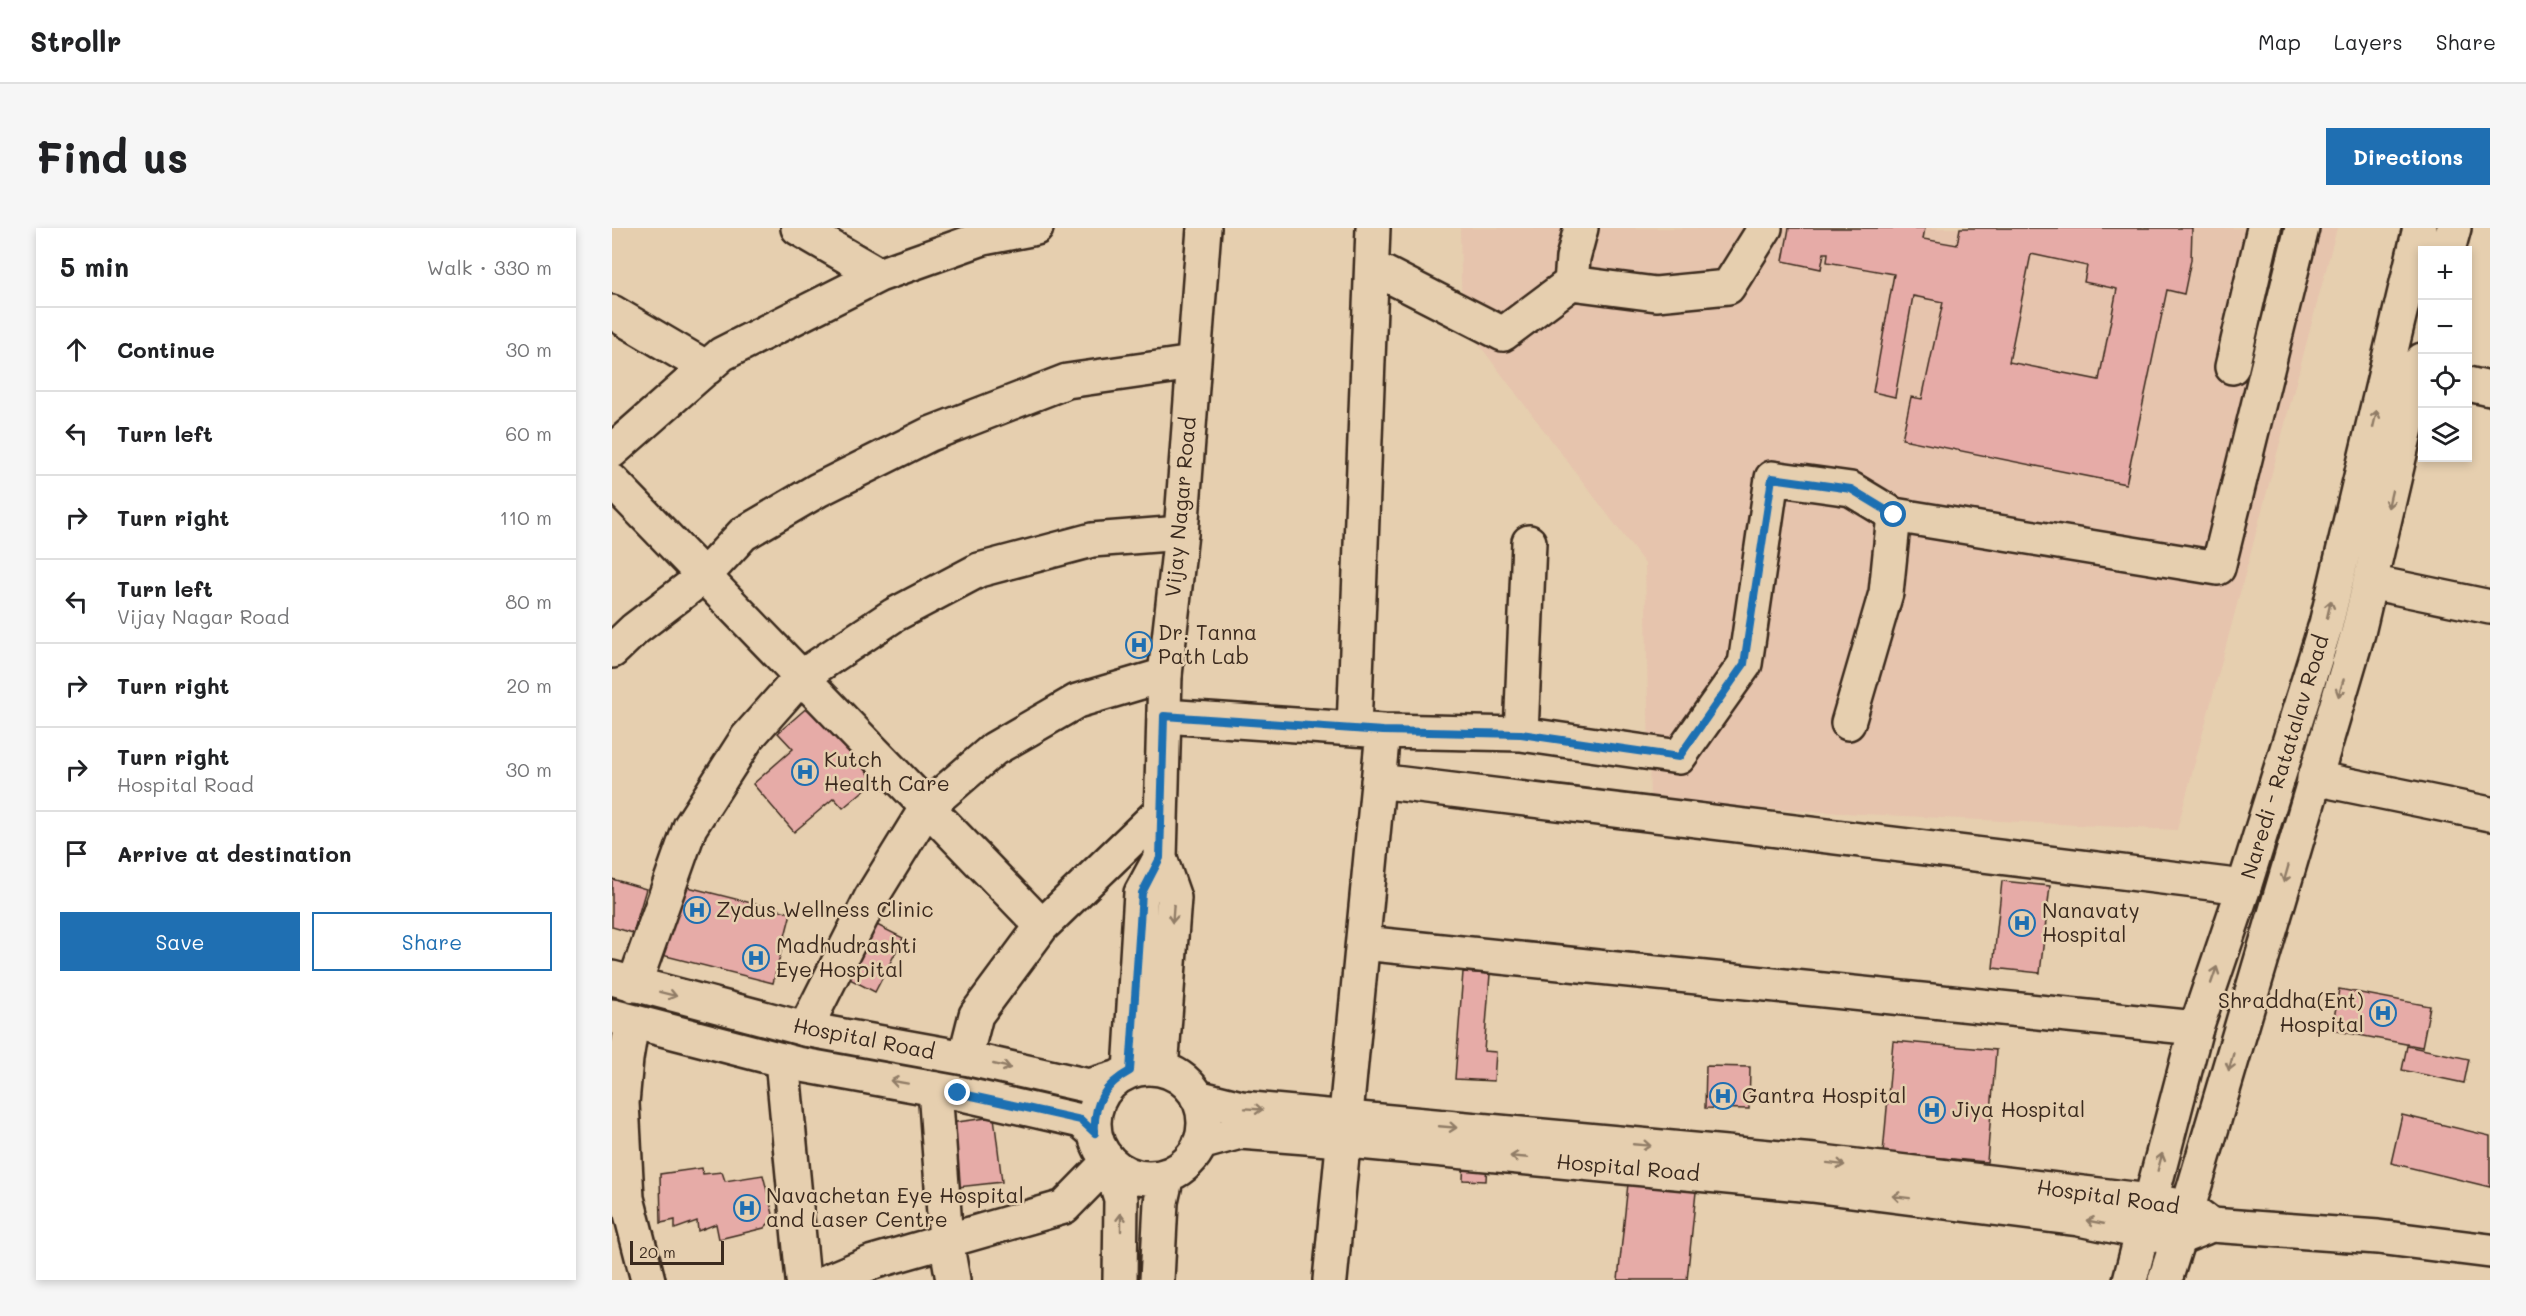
<!DOCTYPE html>
<html lang="en">
<head>
<meta charset="utf-8">
<style>
  :root { --surface:#fff; --page:#f6f6f6; --text:#202124; --muted:#757577; --line:#e0e0e0; --accent:#1f6fb2 }
  body { margin:0; font-family:Mali,sans-serif; background:var(--page); color:var(--text) }
  .controls { position:absolute; right:18px; top:18px; display:grid; overflow:hidden; border-radius:0px; box-shadow:0 3px 9px #0003 }
  .controls button { width:54px; height:54px; display:grid; place-items:center; padding:0; border:0; border-bottom:2px solid var(--line); background:var(--surface); color:var(--text); font:30px sans-serif }
  .scale { position:absolute; left:18px; bottom:15px; width:94px; box-sizing:border-box; padding-left:6px; border:3px solid #3b2a1e; border-top:0; font-size:16px; line-height:21px; white-space:nowrap; color:#3b2a1e; -webkit-text-stroke:4px #e6cfaf; paint-order:stroke }
  .stop { position:absolute; width:18px; height:18px; margin:-14px; border:4px solid #1f6fb2; border-radius:50%; background:#fff }
  .stop.end { background:#1f6fb2; border-color:#fff; box-shadow:0 2px 6px #0008 }
  .list { margin:0; padding:0; list-style:none }
  h2 { display:flex; justify-content:space-between; align-items:center; height:78px; margin:0; padding:0 24px; font-size:26px }
  h2 small { font-size:20px; font-weight:400; color:var(--muted) }
  .list li { display:grid; grid-template-columns:39px 1fr auto; gap:18px; align-items:center; box-sizing:border-box; height:84px; padding:0 24px; border-top:2px solid var(--line) }
  .list b { display:block; font-size:22px; white-space:nowrap }
  .list p { margin:0; font-size:20px; white-space:nowrap; color:var(--muted) }
  .list em { font-size:20px; font-style:normal; color:var(--muted) }
  .actions { display:flex; gap:12px; padding:18px 24px }
  .actions a { flex:1; padding:14px 0; border:2px solid var(--accent); border-radius:0px; text-align:center; font-size:21px; color:var(--accent) }
  .actions .main { background:var(--accent); color:#fff }
  .icon { flex:none; width:33px; height:33px; fill:none; stroke:currentColor; stroke-width:2; stroke-linecap:round; stroke-linejoin:round }
  .map { position:relative; flex:none; width:1878px; height:1052px; overflow:hidden; border-radius:0px }
  header { display:flex; align-items:center; gap:36px; box-sizing:border-box; height:84px; padding:0 30px; background:var(--surface); border-bottom:2px solid var(--line) }
  header strong { font-size:28px }
  nav { display:flex; gap:33px; margin-inline-start:auto; font-size:21px }
  .intro { display:flex; align-items:center; justify-content:space-between; box-sizing:border-box; height:144px; padding:0 36px }
  h1 { margin:0; font-size:42px }
  .button { padding:15px 27px; border-radius:0px; background:var(--accent); color:#fff; font-size:21px; font-weight:700 }
  main { display:flex; gap:36px; padding:0 36px }
  aside { flex:1; background:var(--surface); border-radius:0px; box-shadow:0 3px 9px #0003 }
  .map>svg:first-child { display:block }
</style>
</head>
<body>
<header>
<strong>Strollr</strong>
<nav><a>Map</a><a>Layers</a><a>Share</a></nav>
</header>
<div class="intro"><h1>Find us</h1><a class="button">Directions</a></div>
<main>
<aside>
<h2>5 min<small>Walk · 330 m</small></h2>
<ul class="list">
<li><svg class="icon" aria-label="ahead" viewBox="0 0 24 24"><path d="M12 20V5M6 11l6-6 6 6"/></svg><div><b>Continue</b></div><em>30 m</em></li>
<li><svg class="icon" aria-label="left" viewBox="0 0 24 24"><path d="M17 20v-9H6M10 6l-5 5 5 5"/></svg><div><b>Turn left</b></div><em>60 m</em></li>
<li><svg class="icon" aria-label="right" viewBox="0 0 24 24"><path d="M7 20v-9h11M14 6l5 5-5 5"/></svg><div><b>Turn right</b></div><em>110 m</em></li>
<li><svg class="icon" aria-label="left" viewBox="0 0 24 24"><path d="M17 20v-9H6M10 6l-5 5 5 5"/></svg><div><b>Turn left</b><p>Vijay Nagar Road</p></div><em>80 m</em></li>
<li><svg class="icon" aria-label="right" viewBox="0 0 24 24"><path d="M7 20v-9h11M14 6l5 5-5 5"/></svg><div><b>Turn right</b></div><em>20 m</em></li>
<li><svg class="icon" aria-label="right" viewBox="0 0 24 24"><path d="M7 20v-9h11M14 6l5 5-5 5"/></svg><div><b>Turn right</b><p>Hospital Road</p></div><em>30 m</em></li>
<li><svg class="icon" aria-label="arrive" viewBox="0 0 24 24"><path d="M6 21V4h12l-3 4 3 4H6"/></svg><div><b>Arrive at destination</b></div></li>
</ul>
<div class="actions"><a class="main">Save</a><a>Share</a></div>
</aside>
<div class="map">
<svg width="1878" height="1052" viewBox="0 0 1878 1052">
  <rect width="100%" height="100%" fill="#e6cfaf"/>
  <filter id="ink" filterUnits="userSpaceOnUse"><feTurbulence type="fractalNoise" baseFrequency=".0167" numOctaves="2"/><feDisplacementMap in="SourceGraphic" scale="12" xChannelSelector="R" yChannelSelector="G"/><feConvolveMatrix kernelMatrix="1 2 1 2 8 2 1 2 1" color-interpolation-filters="sRGB"/></filter>
  <g filter="url(#ink)">
    <path fill="#e6c4ad" d="M 848,0 L 1725,0 L 1565,602 L 1038,575 L 1033,336 L 850,94 Z"/>
    <path fill="#e6aba7" stroke="#3b2a1e" stroke-width="1.5" fill-rule="evenodd" d="M 1177,0 L 1313,0 L 1311,11 L 1345,17 L 1348,0 L 1580,0 L 1579,32 L 1572,66 L 1555,62 L 1514,256 L 1290,211 L 1299,169 L 1310,171 L 1331,74 L 1301,68 L 1283,169 L 1261,164 L 1282,46 L 1215,34 L 1216,25 L 1212,25 L 1209,41 L 1171,33 ZM 1419,26 L 1475,38 L 1472,54 L 1505,61 L 1487,152 L 1397,134 Z
      M 198,477 L 263,553 L 231,580 L 222,570 L 182,604 L 141,556 L 181,521 L 166,505 Z
      M 0,651 L 34,661 L 21,705 L 0,699 Z
      M 1390,653 L 1438,658 L 1428,745 L 1381,740 Z
      M 68,657 L 179,685 L 161,755 L 50,727 Z
      M 255,692 L 291,710 L 263,764 L 228,746 Z
      M 851,744 L 878,746 L 872,823 L 884,824 L 882,853 L 843,851 Z
      M 1727,761 L 1818,778 L 1810,819 L 1720,802 Z
      M 1281,813 L 1384,822 L 1375,934 L 1271,925 Z
      M 1795,818 L 1857,831 L 1852,855 L 1790,842 Z
      M 1094,838 L 1138,839 L 1137,881 L 1093,880 Z
      M 1790,887 L 1878,908 L 1878,959 L 1779,935 Z
      M 382,889 L 390,954 L 346,959 L 338,895 Z
      M 852,930 L 875,931 L 874,953 L 851,952 Z
      M 90,940 L 91,946 L 110,944 L 113,953 L 151,947 L 162,990 L 152,1000 L 107,1011 L 104,996 L 86,1003 L 85,993 L 63,1001 L 63,992 L 49,995 L 48,946 Z
      M 1017,946 L 1085,954 L 1075,1052 L 1006,1052 Z"/>
    <g fill="none" stroke-linecap="round" stroke-linejoin="round">
      <defs>
        <path id="street" d="M 186,0 L 267,47
          M 969,0 L 961,30 L 959,55 L 1044,66 L 1116,59 L 1153,0
          M 760,39 L 891,106 L 959,55
          M 0,84 L 95,140
          M 1620,139 L 1652,0
          M 1856,156 L 1878,161
          M 0,223 L 110,126 L 267,47 L 371,10 L 424,0
          M 0,253 L 430,698
          M 1758,354 L 1878,379
          M 0,423 L 23,401 L 92,348 L 131,306 L 206,262 L 318,206 L 455,153 L 581,135
          M 552,488 L 771,503 L 909,506 L 1067,529 L 1133,436 L 1160,250 L 1239,261 L 1282,287 L 1606,340 L 1690,0
          M 1236,495 L 1274,365 L 1282,287
          M 742,501 L 761,0
          M 909,506 L 917,314
          M 1702,550 L 1878,586
          M 766,553 L 1632,659
          M 751,715 L 1584,800
          M 22,757 L 78,599 L 135,510 L 189,449 L 282,387 L 367,342 L 480,312 L 569,305
          M 20,795 L 14,831 L 10,875 L 15,970 L 36,1052
          M 193,801 L 259,670 L 315,579 L 382,521 L 465,473 L 553,447
          M 353,830 L 364,787 L 430,698 L 548,584
          M 170,832 L 191,1052
          M 323,861 L 334,1013 L 341,1052
          M 1599,997 L 1766,1009 L 1878,1023
          M 218,1052 L 261,1034 L 452,979 L 497,933
          M 718,1052 L 771,503"/>
        <path id="secondary" d="M 0,750 L 193,801 L 353,830 L 477,858 L 504,850
          M 0,788 L 185,836 L 346,865 L 469,893 L 483,905
          M482 895a55 55 0 1 1 110 0a55 55 0 1 1-110 0Z
          M 549,841 L 562,670 L 548,630 L 553,447 L 569,305 L 592,0
          M 518,843 L 529,665 L 548,630
          M 585,869 L 629,880 L 1202,933 L 1538,973 L 1575,979 L 1599,997
          M 588,915 L 628,904 L 694,909 L 1200,957 L 1467,991 L 1564,1011 L 1592,1000
          M 497,933 L 509,971 L 508,1052
          M 545,1052 L 549,974 L 555,947"/>
        <path id="primary" d="M 1836,22 L 1842,0
          M 1518,1052 L 1584,800 L 1632,659 L 1714,396 L 1808,0
          M 1553,1052 L 1582,960 L 1746,405 L 1810,132"/>
      </defs>
      <use href="#street" stroke="#3b2a1e" stroke-width="38"/>
      <use href="#secondary" stroke="#3b2a1e" stroke-width="38"/>
      <use href="#primary" stroke="#3b2a1e" stroke-width="38"/>
      <use href="#street" stroke="#e6cfaf" stroke-width="33"/>
      <use href="#secondary" stroke="#e6cfaf" stroke-width="33"/>
      <use href="#primary" stroke="#e6cfaf" stroke-width="33"/>
    </g>
    <defs><path id="oneway-shaft" d="M-6 0H5M1.5-3L5.5 0L1.5 3" fill="none" stroke-width="1.6" stroke-linecap="round" stroke-linejoin="round" transform="scale(1.5)"/></defs>
    <g stroke="#907c66">
      <use href="#oneway-shaft" transform="translate(1763 191) rotate(-77)"/>
      <use href="#oneway-shaft" transform="translate(1778 271) rotate(103)"/>
      <use href="#oneway-shaft" transform="translate(1717 381) rotate(-77)"/>
      <use href="#oneway-shaft" transform="translate(1729 460) rotate(107)"/>
      <use href="#oneway-shaft" transform="translate(1674 646) rotate(106)"/>
      <use href="#oneway-shaft" transform="translate(561 686) rotate(94)"/>
      <use href="#oneway-shaft" transform="translate(1602 747) rotate(-71)"/>
      <use href="#oneway-shaft" transform="translate(56 766) rotate(14)"/>
      <use href="#oneway-shaft" transform="translate(1619 834) rotate(106)"/>
      <use href="#oneway-shaft" transform="translate(390 838) rotate(13)"/>
      <use href="#oneway-shaft" transform="translate(287 854) rotate(-170)"/>
      <use href="#oneway-shaft" transform="translate(642 881) rotate(4)"/>
      <use href="#oneway-shaft" transform="translate(836 899) rotate(5)"/>
      <use href="#oneway-shaft" transform="translate(1030 917) rotate(5)"/>
      <use href="#oneway-shaft" transform="translate(907 929) rotate(-175)"/>
      <use href="#oneway-shaft" transform="translate(1548 934) rotate(-75)"/>
      <use href="#oneway-shaft" transform="translate(1224 936) rotate(7)"/>
      <use href="#oneway-shaft" transform="translate(1289 969) rotate(-173)"/>
      <use href="#oneway-shaft" transform="translate(509 994) rotate(-90)"/>
      <use href="#oneway-shaft" transform="translate(1483 994) rotate(-169)"/>
    </g>
  </g>
  <g fill="none" stroke-linecap="round" stroke-linejoin="round" filter="url(#ink)">
    <path stroke="#1f6fb2" stroke-width="8" d="M 346,865 L 469,892 L 483,905 C 481,876 492,857 518,843 L 530,665 L 548,630 L 552,488 L 771,503 L 909,506 L 1067,529 L 1132,436 L 1160,250 L 1239,261 L 1282,287"/>
  </g>
  <defs>
    <symbol id="hospital-ring" viewBox="-11 -11 22 22"><circle r="9.5" fill="#e6cfaf" stroke="#1f6fb2" stroke-width="1.5"/><path d="M-5-5h3v3.5h4V-5h3V5h-3V1.5h-4V5h-3Z" fill="#1f6fb2"/></symbol>
  </defs>
  <g fill-rule="evenodd">
    <use href="#hospital-ring" x="512" y="402" width="30" height="30"/>
    <use href="#hospital-ring" x="178" y="529" width="30" height="30"/>
    <use href="#hospital-ring" x="70" y="667" width="30" height="30"/>
    <use href="#hospital-ring" x="1395" y="680" width="30" height="30"/>
    <use href="#hospital-ring" x="129" y="715" width="30" height="30"/>
    <use href="#hospital-ring" x="1756" y="770" width="30" height="30"/>
    <use href="#hospital-ring" x="1096" y="853" width="30" height="30"/>
    <use href="#hospital-ring" x="1305" y="867" width="30" height="30"/>
    <use href="#hospital-ring" x="120" y="965" width="30" height="30"/>
  </g>
  <g text-anchor="middle" stroke-width="5" stroke-linejoin="round" paint-order="stroke">
    <g font-size="21" fill="#3b2a1e" stroke="#e6cfaf">
      <text transform="translate(569 279) rotate(-85)" y="7">Vijay Nagar Road</text>
      <text transform="translate(1673 529) rotate(-73)" y="7">Naredi - Ratatalav Road</text>
      <text transform="translate(252 811) rotate(11)" y="7">Hospital Road</text>
      <text transform="translate(1016 940) rotate(5)" y="7">Hospital Road</text>
      <text transform="translate(1496 969) rotate(8)" y="7">Hospital Road</text>
    </g>
    <g font-size="21" fill="#3b2a1e" stroke="#e6cfaf" text-anchor="start">
      <text x="546" y="412">Dr. Tanna<tspan x="546" dy="24">Path Lab</tspan></text>
      <text x="212" y="539">Kutch<tspan x="212" dy="24">Health Care</tspan></text>
      <text x="104" y="689">Zydus Wellness Clinic</text>
      <text x="1430" y="690">Nanavaty<tspan x="1430" dy="24">Hospital</tspan></text>
      <text x="164" y="725">Madhudrashti<tspan x="164" dy="24">Eye Hospital</tspan></text>
      <text x="1752" y="780" text-anchor="end">Shraddha(Ent)<tspan x="1752" dy="24">Hospital</tspan></text>
      <text x="1130" y="875">Gantra Hospital</text>
      <text x="1340" y="889">Jiya Hospital</text>
      <text x="154" y="975">Navachetan Eye Hospital<tspan x="154" dy="24">and Laser Centre</tspan></text>
    </g>
  </g>
</svg>
<div class="controls">
<button>+</button>
<button>−</button>
<button><svg class="icon" aria-label="locate" viewBox="0 0 24 24"><circle cx="12" cy="12" r="6"/><path d="M12 2v4M12 18v4M2 12h4M18 12h4"/></svg></button>
<button><svg class="icon" aria-label="layers" viewBox="0 0 24 24"><path d="M12 4l9 5-9 5-9-5zM3 14l9 5 9-5"/></svg></button>
</div>
<div class="scale">20 m</div>
<div class="stop" style="left:1282px;top:287px"></div>
<div class="stop end" style="left:346px;top:865px"></div>
</div>
</main>
</body>
</html>
